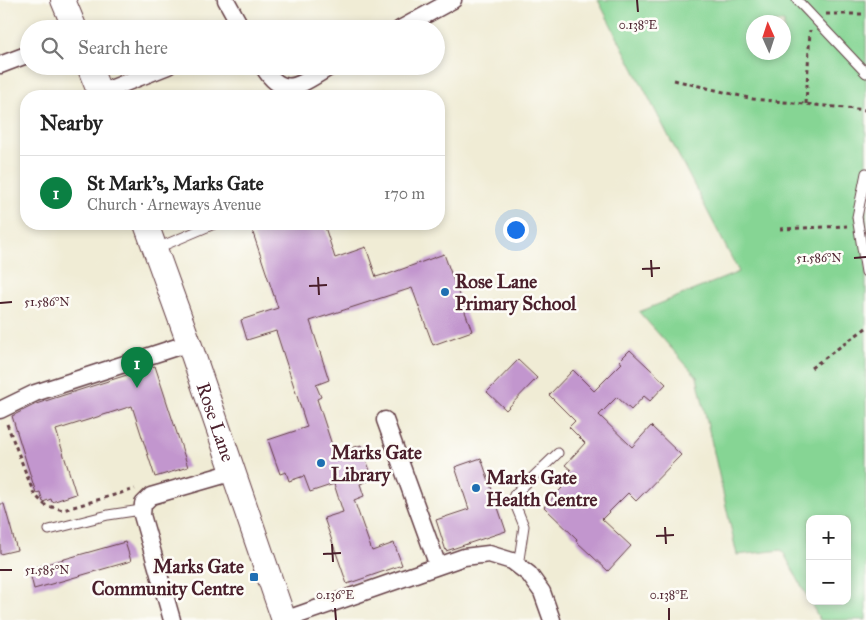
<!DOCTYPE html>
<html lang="en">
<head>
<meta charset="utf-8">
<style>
  :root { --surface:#fff; --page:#f2f2f2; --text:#222; --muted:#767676; --line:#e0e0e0; --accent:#0b8043 }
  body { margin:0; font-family:"IM FELL Great Primer",serif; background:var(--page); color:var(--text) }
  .controls { position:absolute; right:15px; bottom:15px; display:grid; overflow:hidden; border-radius:10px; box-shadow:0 2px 8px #0003 }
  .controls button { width:45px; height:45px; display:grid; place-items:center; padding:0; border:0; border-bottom:1px solid var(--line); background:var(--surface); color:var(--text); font:25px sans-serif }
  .compass { position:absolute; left:746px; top:15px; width:45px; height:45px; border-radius:50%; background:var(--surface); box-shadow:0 2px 8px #0003; rotate:357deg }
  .you { position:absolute; left:515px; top:229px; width:18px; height:18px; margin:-12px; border:4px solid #fff; border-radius:50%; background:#1a73e8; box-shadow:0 0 0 8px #1a73e833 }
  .badge { display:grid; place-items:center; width:32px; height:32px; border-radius:50%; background:var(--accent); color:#fff; font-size:16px; font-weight:700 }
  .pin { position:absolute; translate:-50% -41px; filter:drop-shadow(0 1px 2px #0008) }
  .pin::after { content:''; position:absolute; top:26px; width:18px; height:15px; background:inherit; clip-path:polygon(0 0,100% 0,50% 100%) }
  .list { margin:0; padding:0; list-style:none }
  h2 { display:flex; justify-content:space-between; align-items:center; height:65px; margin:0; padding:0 20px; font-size:21px }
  h2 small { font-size:16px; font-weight:400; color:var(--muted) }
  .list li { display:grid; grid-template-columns:32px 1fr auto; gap:15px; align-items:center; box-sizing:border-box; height:75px; padding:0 20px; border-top:1px solid var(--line) }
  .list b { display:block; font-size:19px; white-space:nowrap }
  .list p { margin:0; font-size:16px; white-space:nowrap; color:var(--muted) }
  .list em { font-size:16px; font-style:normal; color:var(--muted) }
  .icon { flex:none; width:28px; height:28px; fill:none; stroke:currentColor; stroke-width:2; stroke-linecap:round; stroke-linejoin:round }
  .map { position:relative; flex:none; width:866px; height:620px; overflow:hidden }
  .search { position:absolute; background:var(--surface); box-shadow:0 2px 8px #0003; left:20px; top:20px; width:425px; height:55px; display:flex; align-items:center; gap:12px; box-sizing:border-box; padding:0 18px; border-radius:28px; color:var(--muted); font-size:19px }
  .panel { position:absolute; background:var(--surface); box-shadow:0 2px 8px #0003; left:20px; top:90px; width:425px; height:140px; border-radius:20px }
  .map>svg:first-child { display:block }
</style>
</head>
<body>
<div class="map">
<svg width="866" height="620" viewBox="0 0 866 620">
  <rect width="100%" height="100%" fill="#fdfcf7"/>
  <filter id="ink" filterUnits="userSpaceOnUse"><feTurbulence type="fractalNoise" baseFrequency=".02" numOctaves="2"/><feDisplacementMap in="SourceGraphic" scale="10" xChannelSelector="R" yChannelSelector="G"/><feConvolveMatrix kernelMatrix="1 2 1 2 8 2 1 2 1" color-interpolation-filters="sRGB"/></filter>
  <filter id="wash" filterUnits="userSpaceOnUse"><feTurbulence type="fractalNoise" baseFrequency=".0096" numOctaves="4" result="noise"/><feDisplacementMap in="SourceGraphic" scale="20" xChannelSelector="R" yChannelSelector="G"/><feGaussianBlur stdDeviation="1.12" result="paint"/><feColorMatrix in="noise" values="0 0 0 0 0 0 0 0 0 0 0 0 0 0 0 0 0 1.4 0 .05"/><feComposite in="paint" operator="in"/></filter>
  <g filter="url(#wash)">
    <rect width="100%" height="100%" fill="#f0ecd5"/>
    <path fill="#86d594" stroke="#687a60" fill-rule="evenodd" d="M 598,0 L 866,0 L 866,620 L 820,620 L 782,550 L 737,555 L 697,377 L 639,312 L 739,272 ZM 754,22 L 784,22 L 784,52 L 754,52 ZM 810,519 L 847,519 L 847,601 L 810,601 Z"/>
    <g id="blocks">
      <path fill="#c296ce" d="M 250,224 L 324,224 L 335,258 L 366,247 L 376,277 L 386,274 L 386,275 L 444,254 L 472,331 L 433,345 L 412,288 L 310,321 L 329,380 L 316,385 L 321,397 L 317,399 L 332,445 L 333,444 L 336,453 L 361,445 L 373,479 L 360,484 L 364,496 L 354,500 L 372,551 L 394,543 L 402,565 L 347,584 L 324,518 L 343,512 L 334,484 L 310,492 L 304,476 L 289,481 L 286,472 L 280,474 L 268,440 L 307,427 L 276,331 L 247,340 L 241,320 L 278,308 Z
        M 630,350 L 666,384 L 650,401 L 644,396 L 631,410 L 617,397 L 599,415 L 632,447 L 651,426 L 681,455 L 636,501 L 628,493 L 602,519 L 631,546 L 608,571 L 576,541 L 577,539 L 544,507 L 562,488 L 558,484 L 571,470 L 565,465 L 585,443 L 569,427 L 575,421 L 549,395 L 573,370 L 594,391 L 622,363 L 619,361 Z
        M 518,360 L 537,378 L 506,410 L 487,392 Z
        M 155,366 L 188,467 L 155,477 L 132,406 L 56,430 L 76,494 L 52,502 L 51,499 L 43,502 L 40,492 L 36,493 L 12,416 L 36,404 Z
        M 481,458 L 506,531 L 446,551 L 436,520 L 469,509 L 455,467 Z
        M 0,504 L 4,504 L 17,550 L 0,554 Z
        M 125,542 L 131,561 L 34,589 L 29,569 Z"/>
    </g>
  </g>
  <g filter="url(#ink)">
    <use href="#blocks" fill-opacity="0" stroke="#633e44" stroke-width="1"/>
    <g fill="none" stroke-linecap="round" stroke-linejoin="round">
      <defs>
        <path id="lane" d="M 797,0 L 866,73
          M 866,173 L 857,217 L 866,272
          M 155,249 L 214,224
          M 49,530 L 108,515 L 141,510
          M 518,566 L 524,526 L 513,499 L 514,495 L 558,453"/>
        <path id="street" d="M 226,0 L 242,29
          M 400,29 L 453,0
          M 0,65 L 29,54
          M 263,66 C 284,103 303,82 332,66
          M 100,93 L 168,66
          M 0,410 L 35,393 L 189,343
          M 385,420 L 438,566
          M 172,620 L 142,515 L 143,504 L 151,496 L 234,472
          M 284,620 L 464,557 L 489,554 L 512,561 L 529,574 L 542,592 L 552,620"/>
        <g id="secondary">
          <path d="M 63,0 L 75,29"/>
          <path d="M 89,66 L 101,96"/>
          <path id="s1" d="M 146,224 L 189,343 L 284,620"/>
        </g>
      </defs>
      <use href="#lane" stroke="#633e44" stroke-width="11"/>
      <use href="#street" stroke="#633e44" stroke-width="19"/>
      <use href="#secondary" stroke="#633e44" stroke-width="26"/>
      <path stroke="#633e44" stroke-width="3" stroke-dasharray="4 4" stroke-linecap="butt" d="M 826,14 L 866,14
        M 674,80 L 753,99 L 866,110
        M 806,104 L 810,30
        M 780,229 L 847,226
        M 811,368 L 866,328
        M 7,424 L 34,494 L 45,505 L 63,510 L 135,489"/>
      <use href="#lane" stroke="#fff" stroke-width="9"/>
      <use href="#street" stroke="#fff" stroke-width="16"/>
      <use href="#secondary" stroke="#fff" stroke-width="24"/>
    </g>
  </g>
  <path fill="none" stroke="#4a1f2b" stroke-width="2" d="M 637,0 L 638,12M 854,258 L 866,257M 651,260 L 652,277M 642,269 L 660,268M 318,277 L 319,295M 309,286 L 327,285M 0,303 L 12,302M 665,527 L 666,544M 656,536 L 674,535M 332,544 L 333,562M 323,554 L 341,553M 0,570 L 12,570M 335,608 L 336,620M 669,608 L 669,620"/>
  <g fill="#1f6fb2" stroke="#fdfcf7" stroke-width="2">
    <circle cx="445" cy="292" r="5"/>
    <circle cx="321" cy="463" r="5"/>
    <circle cx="476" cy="488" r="5"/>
    <rect x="249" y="572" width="10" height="10" rx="2.5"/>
  </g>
  <g text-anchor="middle" stroke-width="5" stroke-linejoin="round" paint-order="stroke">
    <g font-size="19" font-weight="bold" fill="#4a1f2b" stroke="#fdfcf7" text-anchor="start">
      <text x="455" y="288">Rose Lane<tspan x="455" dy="22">Primary School</tspan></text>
      <text x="331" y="459">Marks Gate<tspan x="331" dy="22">Library</tspan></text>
      <text x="486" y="484">Marks Gate<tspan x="486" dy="22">Health Centre</tspan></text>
      <text x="244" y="573" text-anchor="end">Marks Gate<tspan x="244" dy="22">Community Centre</tspan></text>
    </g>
    <g font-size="19" fill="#4a1f2b" stroke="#fdfcf7">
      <text dy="7" stroke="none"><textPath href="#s1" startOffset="210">Rose Lane</textPath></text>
    </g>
  </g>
  <g font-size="12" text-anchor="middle" fill="#4a1f2b" stroke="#fdfcf7" stroke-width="5" stroke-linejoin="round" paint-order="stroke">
    <text x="638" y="29">0.138°E</text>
    <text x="819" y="262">51.586°N</text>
    <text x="47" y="306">51.586°N</text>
    <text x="47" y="574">51.585°N</text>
    <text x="335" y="599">0.136°E</text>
    <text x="669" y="599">0.138°E</text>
  </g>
</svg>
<div class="controls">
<button>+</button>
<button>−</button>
</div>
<svg class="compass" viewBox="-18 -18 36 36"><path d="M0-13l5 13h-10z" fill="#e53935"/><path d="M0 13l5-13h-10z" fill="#767676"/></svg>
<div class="you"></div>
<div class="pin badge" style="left:137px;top:388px">1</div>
<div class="search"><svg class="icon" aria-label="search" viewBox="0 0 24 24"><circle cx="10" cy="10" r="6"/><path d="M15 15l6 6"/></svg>Search here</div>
<section class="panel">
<h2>Nearby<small></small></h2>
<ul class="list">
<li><span class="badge">1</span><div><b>St Mark's, Marks Gate</b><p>Church · Arneways Avenue</p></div><em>170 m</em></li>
</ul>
</section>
</div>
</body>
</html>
